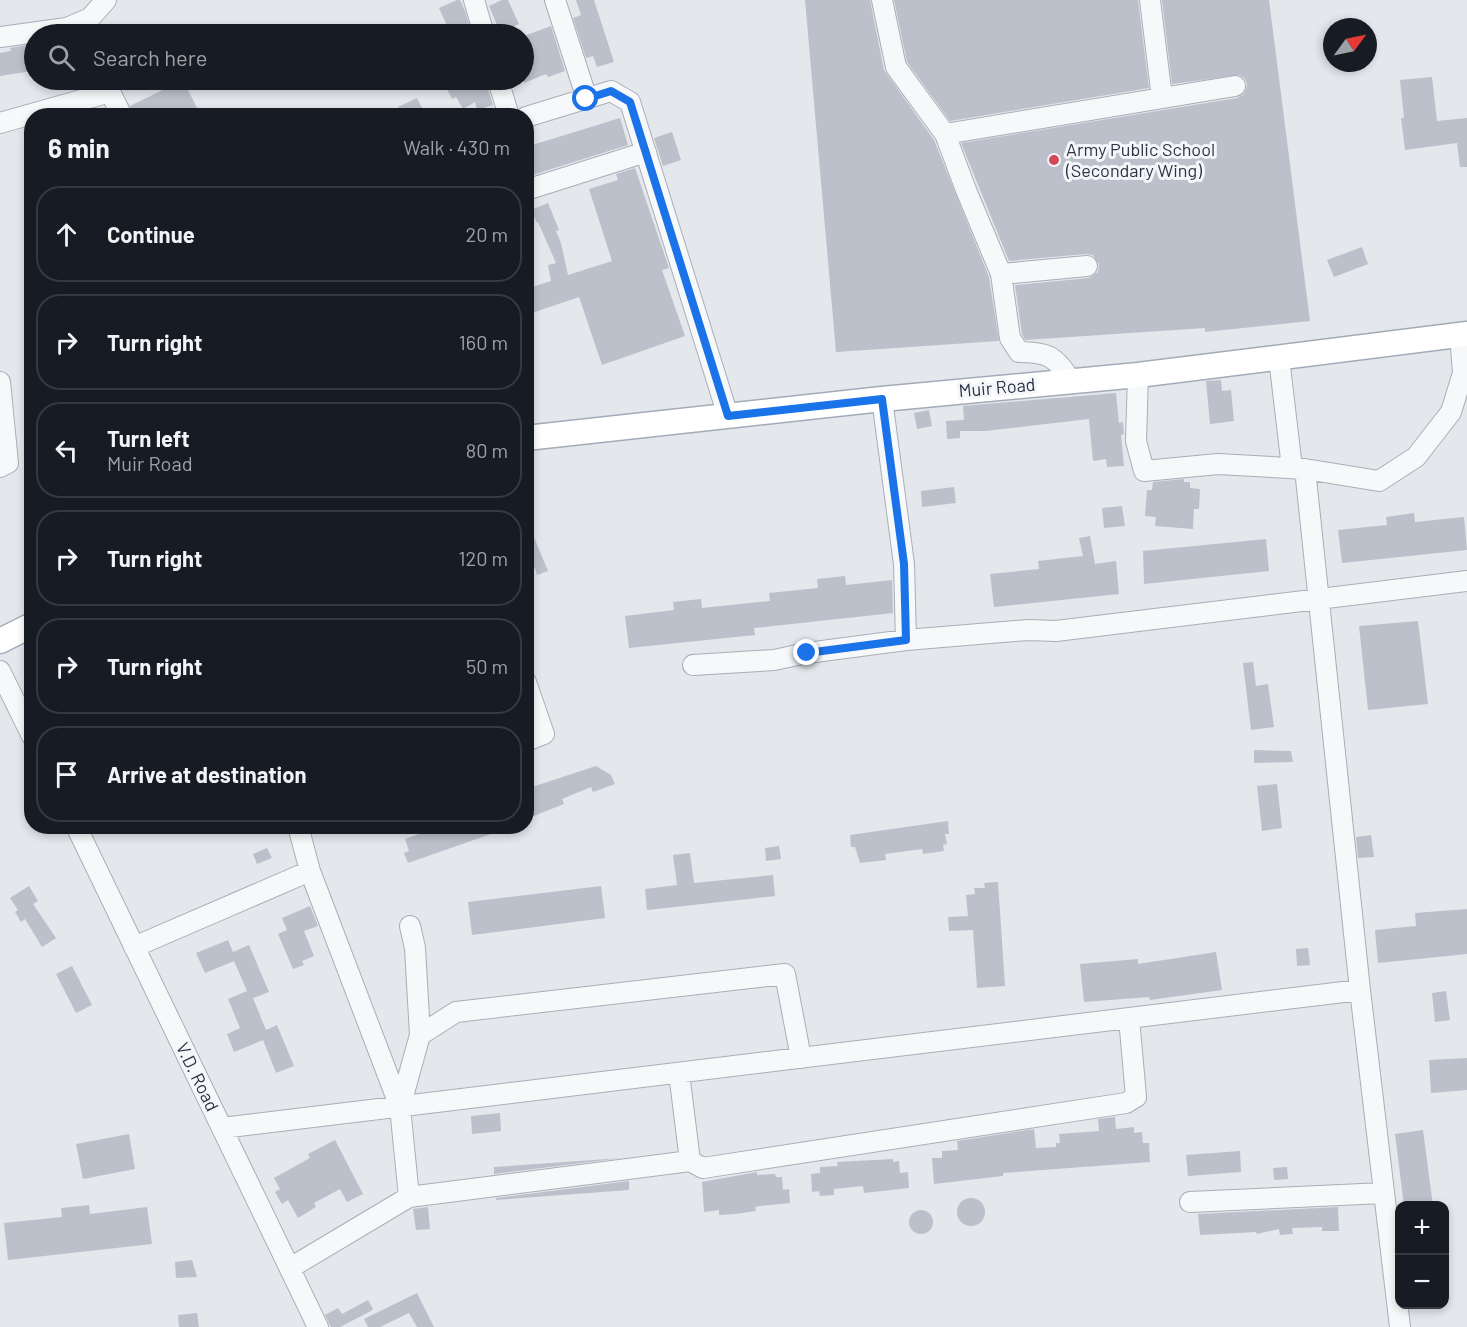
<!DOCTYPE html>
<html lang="en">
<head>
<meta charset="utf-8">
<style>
  :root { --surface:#171b24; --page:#20242c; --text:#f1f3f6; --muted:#9ea1a6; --line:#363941 }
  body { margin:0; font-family:Barlow,sans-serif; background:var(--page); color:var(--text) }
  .controls { position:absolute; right:18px; bottom:18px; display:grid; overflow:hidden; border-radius:12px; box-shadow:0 3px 9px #0003 }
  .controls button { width:54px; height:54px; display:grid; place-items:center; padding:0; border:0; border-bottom:2px solid var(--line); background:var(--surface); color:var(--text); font:30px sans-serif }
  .compass { position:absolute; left:1323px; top:18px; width:54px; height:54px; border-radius:50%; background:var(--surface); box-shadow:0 3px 9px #0003; rotate:57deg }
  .stop { position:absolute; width:18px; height:18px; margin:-14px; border:4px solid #1a73e8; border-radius:50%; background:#fff }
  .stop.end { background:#1a73e8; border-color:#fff; box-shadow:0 2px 6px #0008 }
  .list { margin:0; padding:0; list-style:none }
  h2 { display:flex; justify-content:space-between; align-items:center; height:78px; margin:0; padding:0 24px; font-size:26px }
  h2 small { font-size:20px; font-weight:400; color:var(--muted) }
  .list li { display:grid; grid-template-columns:39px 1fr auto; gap:18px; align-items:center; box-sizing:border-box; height:96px; margin:0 12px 12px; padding:0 12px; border:2px solid var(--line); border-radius:24px }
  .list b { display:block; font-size:22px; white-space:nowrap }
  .list p { margin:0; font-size:20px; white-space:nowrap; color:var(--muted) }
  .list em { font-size:20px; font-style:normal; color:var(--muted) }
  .icon { flex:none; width:33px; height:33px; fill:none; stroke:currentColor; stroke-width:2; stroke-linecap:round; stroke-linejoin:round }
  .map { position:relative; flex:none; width:1467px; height:1327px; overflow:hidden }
  .search { position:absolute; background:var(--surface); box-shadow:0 3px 9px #0003; left:24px; top:24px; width:510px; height:66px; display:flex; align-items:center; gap:15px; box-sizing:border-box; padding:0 21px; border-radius:33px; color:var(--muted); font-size:22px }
  .panel { position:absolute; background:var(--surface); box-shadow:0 3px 9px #0003; left:24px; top:108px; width:510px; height:726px; border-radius:24px }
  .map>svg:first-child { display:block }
</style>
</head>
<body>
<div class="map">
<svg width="1467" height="1327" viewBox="0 0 1467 1327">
  <rect width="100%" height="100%" fill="#e4e7ec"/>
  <path fill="#bbc0ca" d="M 457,0 L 460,0 L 465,11 L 472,34 L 451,34 L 439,8 Z
    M 502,0 L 508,0 L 519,24 L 500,32 L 489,6 Z
    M 576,0 L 594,0 L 614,62 L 597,67 L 593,56 L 586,58 L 573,18 L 581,15 Z
    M 805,0 L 870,0 L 884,70 L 934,140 L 989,277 L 999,341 L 836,352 Z
    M 894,0 L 1138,0 L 1149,88 L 950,121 L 907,62 Z
    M 1162,0 L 1269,0 L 1310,321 L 1205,332 L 1205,328 L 1025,340 L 1022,334 L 1015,285 L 1089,278 L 1098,272 L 1099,264 L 1093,255 L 1086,254 L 1009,261 L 961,143 L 1237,98 L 1243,95 L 1246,90 L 1247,83 L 1244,78 L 1239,75 L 1172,84 Z
    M 551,26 L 565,71 L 548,77 L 546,74 L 524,83 L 524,36 Z
    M 28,45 L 32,71 L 0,76 L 0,53 L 11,51 L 10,48 Z
    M 1432,77 L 1437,121 L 1467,118 L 1467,167 L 1460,167 L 1457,143 L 1405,150 L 1401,118 L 1404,118 L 1400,80 Z
    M 183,80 L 201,116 L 134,116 L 130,106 Z
    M 471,80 L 485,80 L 493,105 L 477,110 L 475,102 L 463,109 L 456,97 L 452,99 L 447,89 L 459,82 L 461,85 Z
    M 417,98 L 426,116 L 402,116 L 398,107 Z
    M 620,118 L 628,145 L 526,177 L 526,147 Z
    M 672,132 L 681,160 L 663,166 L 654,138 Z
    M 635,168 L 669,268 L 662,270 L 685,336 L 602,365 L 579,297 L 526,315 L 526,289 L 551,281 L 548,265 L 556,263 L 538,222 L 537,223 L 531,210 L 548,203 L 559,230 L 556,231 L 561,243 L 568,275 L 612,261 L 589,189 L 618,180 L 616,174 Z
    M 1362,247 L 1368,264 L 1334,277 L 1327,260 Z
    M 1221,380 L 1222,391 L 1231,390 L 1234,421 L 1210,424 L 1206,381 Z
    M 1116,393 L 1119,423 L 1123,422 L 1124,434 L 1121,435 L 1124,466 L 1107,467 L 1106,459 L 1093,461 L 1089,419 L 985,431 L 960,431 L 960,438 L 947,439 L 946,421 L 964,420 L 963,406 Z
    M 929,410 L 932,426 L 917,429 L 914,413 Z
    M 1184,479 L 1184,482 L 1190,482 L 1190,488 L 1200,489 L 1199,509 L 1194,509 L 1193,529 L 1155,526 L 1156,517 L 1145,516 L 1147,490 L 1152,490 L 1153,482 Z
    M 954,487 L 956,503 L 922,507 L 921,491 Z
    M 1122,506 L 1125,526 L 1104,528 L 1102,508 Z
    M 1414,513 L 1415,522 L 1464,517 L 1467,550 L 1342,563 L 1338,530 L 1387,525 L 1386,517 Z
    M 526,518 L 548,571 L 537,575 L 535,568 L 526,571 Z
    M 1090,536 L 1095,564 L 1116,561 L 1119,594 L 994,607 L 990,574 L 1039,569 L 1038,561 L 1083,556 L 1079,538 Z
    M 1266,539 L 1269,571 L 1144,584 L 1143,551 Z
    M 845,576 L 846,585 L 892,580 L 893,613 L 754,628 L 755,635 L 629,648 L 625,616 L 674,610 L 673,602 L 701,599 L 702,608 L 770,601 L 769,593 L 818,588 L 817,579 Z
    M 1418,621 L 1428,704 L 1368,710 L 1359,626 Z
    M 1253,662 L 1256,686 L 1268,684 L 1274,727 L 1251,730 L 1243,663 Z
    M 1254,750 L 1291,751 L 1293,762 L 1254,763 Z
    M 596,766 L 611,775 L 615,784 L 593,792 L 591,787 L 562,799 L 564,804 L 526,819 L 526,789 Z
    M 1277,784 L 1282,828 L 1262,831 L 1257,786 Z
    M 948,821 L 949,834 L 945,834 L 947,844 L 943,845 L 944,851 L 923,854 L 922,849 L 885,854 L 886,860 L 860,863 L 855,847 L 851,847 L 850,835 Z
    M 442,826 L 508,826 L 508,828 L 408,863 L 404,853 L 409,851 L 405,839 Z
    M 1371,835 L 1374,857 L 1358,858 L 1356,837 Z
    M 779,846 L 781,859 L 766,861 L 765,848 Z
    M 267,848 L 272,858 L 257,864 L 253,854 Z
    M 690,853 L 694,883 L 773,875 L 775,896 L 647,910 L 645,889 L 677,885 L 673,855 Z
    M 998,882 L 1005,986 L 977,988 L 973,930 L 949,931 L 948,917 L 968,916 L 966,895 L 975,894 L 974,888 L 985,888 L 984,883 Z
    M 29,886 L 38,901 L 33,904 L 56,938 L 42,947 L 25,919 L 21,922 L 15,912 L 18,910 L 10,898 Z
    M 601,886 L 605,918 L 472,935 L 468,902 Z
    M 310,906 L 318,926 L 304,931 L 314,956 L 302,961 L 304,965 L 293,969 L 278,934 L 287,930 L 282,918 Z
    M 1467,909 L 1467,954 L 1378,963 L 1375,930 L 1416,926 L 1415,913 Z
    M 228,940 L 233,952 L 249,945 L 269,992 L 253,998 L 266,1030 L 277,1025 L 294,1066 L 276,1073 L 263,1040 L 234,1052 L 227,1034 L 240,1028 L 228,999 L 247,991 L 234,961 L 205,973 L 196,953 Z
    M 1308,948 L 1310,965 L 1297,966 L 1296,949 Z
    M 1216,952 L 1222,990 L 1150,1000 L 1149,997 L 1084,1002 L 1080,964 L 1138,959 L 1138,964 Z
    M 72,966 L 92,1005 L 76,1013 L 56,974 Z
    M 1446,991 L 1450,1020 L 1435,1022 L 1432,993 Z
    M 1467,1058 L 1467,1090 L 1431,1093 L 1429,1060 Z
    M 500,1113 L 501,1131 L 472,1134 L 471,1116 Z
    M 1115,1117 L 1116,1129 L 1134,1127 L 1134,1133 L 1142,1132 L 1143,1143 L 1149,1143 L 1150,1162 L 1003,1173 L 1003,1176 L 934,1184 L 932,1158 L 942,1158 L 942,1151 L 958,1150 L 957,1141 L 1034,1129 L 1036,1148 L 1056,1147 L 1056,1143 L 1060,1143 L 1059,1134 L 1099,1131 L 1098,1119 Z
    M 1423,1130 L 1433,1206 L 1404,1206 L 1395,1134 Z
    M 129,1134 L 135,1169 L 83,1179 L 76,1144 Z
    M 335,1140 L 363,1194 L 347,1202 L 340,1189 L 314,1203 L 316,1207 L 298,1218 L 288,1200 L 282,1204 L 275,1192 L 280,1189 L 274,1178 L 310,1158 L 308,1154 Z
    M 1240,1151 L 1241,1172 L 1188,1176 L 1186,1155 Z
    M 622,1158 L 494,1174 L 494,1167 Z
    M 893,1159 L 893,1162 L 899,1161 L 900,1173 L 908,1172 L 909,1188 L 864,1193 L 863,1186 L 834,1189 L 834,1195 L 820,1196 L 819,1191 L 812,1192 L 811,1174 L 820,1173 L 820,1167 L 838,1166 L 837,1162 Z
    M 1287,1167 L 1288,1179 L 1274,1180 L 1273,1168 Z
    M 757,1172 L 757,1175 L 775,1174 L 776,1177 L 782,1177 L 783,1190 L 789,1189 L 790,1203 L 760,1206 L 755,1207 L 756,1211 L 735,1214 L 719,1215 L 719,1210 L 704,1212 L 702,1182 Z
    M 629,1181 L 629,1190 L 496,1200 L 496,1198 Z
    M957 1212a14 14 0 1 1 28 0a14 14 0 1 1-28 0Z
    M 89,1205 L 90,1214 L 147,1207 L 152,1244 L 8,1260 L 4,1223 L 62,1217 L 61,1208 Z
    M 428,1207 L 430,1229 L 416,1230 L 413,1209 Z
    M 1338,1207 L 1339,1231 L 1322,1231 L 1322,1227 L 1292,1228 L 1293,1234 L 1280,1235 L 1279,1229 L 1257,1234 L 1256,1232 L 1200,1235 L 1198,1214 Z
    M909 1222a12 12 0 1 1 24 0a12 12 0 1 1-24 0Z
    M 192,1260 L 197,1277 L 176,1278 L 175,1262 Z
    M 417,1293 L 434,1327 L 417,1327 L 409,1313 L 380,1327 L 368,1327 L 364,1319 Z
    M 368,1300 L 373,1309 L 371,1311 L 340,1327 L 331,1327 L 325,1315 L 338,1308 L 342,1314 Z
    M 197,1313 L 199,1327 L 179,1327 L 178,1315 Z"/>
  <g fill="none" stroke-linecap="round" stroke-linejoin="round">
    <defs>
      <path id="minor" d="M 474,0 L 484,34
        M 555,0 L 587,99
        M 882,0 L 896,67 L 945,134 L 966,190 L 1001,274
        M 1150,0 L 1162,98
        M 0,37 L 67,28 L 90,18 L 106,0
        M 498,80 L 509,116
        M 526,117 L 611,91 L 630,102 L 728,416
        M 0,123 L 110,92 L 122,116
        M 945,134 L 1235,86
        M 526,190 L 646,152
        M 1279,358 L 1292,468
        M 1138,375 L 1136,441 L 1144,471 L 1218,464 L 1305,469 L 1379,481 L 1416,457 L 1451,412 L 1463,373 L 1460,335
        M 1071,381 C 1056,357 1049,352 1019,352 L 1010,338 L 1001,274 L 1087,266
        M 0,382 L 8,463 L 0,467
        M 882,399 L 904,564 L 906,640
        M 1305,469 L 1360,990 L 1400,1327
        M 693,665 L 774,660 L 807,653 L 906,640 L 1028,630 L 1056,631 L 1467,581
        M 0,671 L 32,736
        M 526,682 L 544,734 L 526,741
        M 76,826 L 318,1327
        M 410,926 L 415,948 L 420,1035
        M 134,947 L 310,871
        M 679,1073 L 690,1161
        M 400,1107 L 420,1035 L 456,1012 L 785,974 L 801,1058
        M 222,1128 L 1360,990
        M 409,1197 L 690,1161 L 703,1168 L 1126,1103 L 1136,1097 L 1129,1018
        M 1190,1202 L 1384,1193
        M 290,1268 L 409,1197 L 400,1107 L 310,871 L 298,826"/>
      <path id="major" d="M 526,438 L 882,399 L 1138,375 L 1467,334
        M 0,641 L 32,625"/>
    </defs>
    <use href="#minor" stroke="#a9aeb7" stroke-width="22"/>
    <use href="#major" stroke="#a3abb8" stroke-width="27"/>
    <use href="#minor" stroke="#f7f8fa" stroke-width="20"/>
    <use href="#major" stroke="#fff" stroke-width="24"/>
  </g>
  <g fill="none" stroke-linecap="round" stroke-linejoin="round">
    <path stroke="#1a73e8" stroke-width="8" d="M 586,99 L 611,91 L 630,102 L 728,416 L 882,399 L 904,564 L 906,640 L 807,653"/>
  </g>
  <circle fill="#d1495b" stroke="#f4f6f9" stroke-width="2" cx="1054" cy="160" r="6"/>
  <g text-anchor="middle" stroke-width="6" stroke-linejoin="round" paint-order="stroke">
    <g font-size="18" fill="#2b3445" stroke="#f4f6f9" text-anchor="start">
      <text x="1066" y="156">Army Public School<tspan x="1066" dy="21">(Secondary Wing)</tspan></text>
    </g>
    <g font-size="18" fill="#2b3445" stroke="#f4f6f9">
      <text transform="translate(997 388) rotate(-5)" y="6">Muir Road</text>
      <text transform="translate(197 1077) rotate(64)" y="6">V.D. Road</text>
    </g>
  </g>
</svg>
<div class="controls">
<button>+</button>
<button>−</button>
</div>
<svg class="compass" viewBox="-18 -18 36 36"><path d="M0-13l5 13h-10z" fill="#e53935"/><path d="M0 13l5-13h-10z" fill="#9ea1a6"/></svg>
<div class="stop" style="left:586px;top:99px"></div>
<div class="stop end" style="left:807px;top:653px"></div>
<div class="search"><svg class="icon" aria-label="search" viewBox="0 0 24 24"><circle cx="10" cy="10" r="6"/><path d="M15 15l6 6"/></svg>Search here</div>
<section class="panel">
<h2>6 min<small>Walk · 430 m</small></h2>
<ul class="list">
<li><svg class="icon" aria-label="ahead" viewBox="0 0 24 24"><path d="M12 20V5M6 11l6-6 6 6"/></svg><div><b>Continue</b></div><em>20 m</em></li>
<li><svg class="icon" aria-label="right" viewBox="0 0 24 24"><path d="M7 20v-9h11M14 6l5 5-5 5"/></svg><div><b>Turn right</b></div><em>160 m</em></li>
<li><svg class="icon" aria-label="left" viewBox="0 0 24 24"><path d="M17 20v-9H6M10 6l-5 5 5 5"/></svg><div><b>Turn left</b><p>Muir Road</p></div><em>80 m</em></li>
<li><svg class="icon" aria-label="right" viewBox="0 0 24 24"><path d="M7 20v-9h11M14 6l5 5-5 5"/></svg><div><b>Turn right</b></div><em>120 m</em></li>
<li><svg class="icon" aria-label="right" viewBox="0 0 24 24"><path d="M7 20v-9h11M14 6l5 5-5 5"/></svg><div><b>Turn right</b></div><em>50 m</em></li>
<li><svg class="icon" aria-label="arrive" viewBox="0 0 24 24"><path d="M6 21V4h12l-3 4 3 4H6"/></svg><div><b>Arrive at destination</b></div></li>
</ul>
</section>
</div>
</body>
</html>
